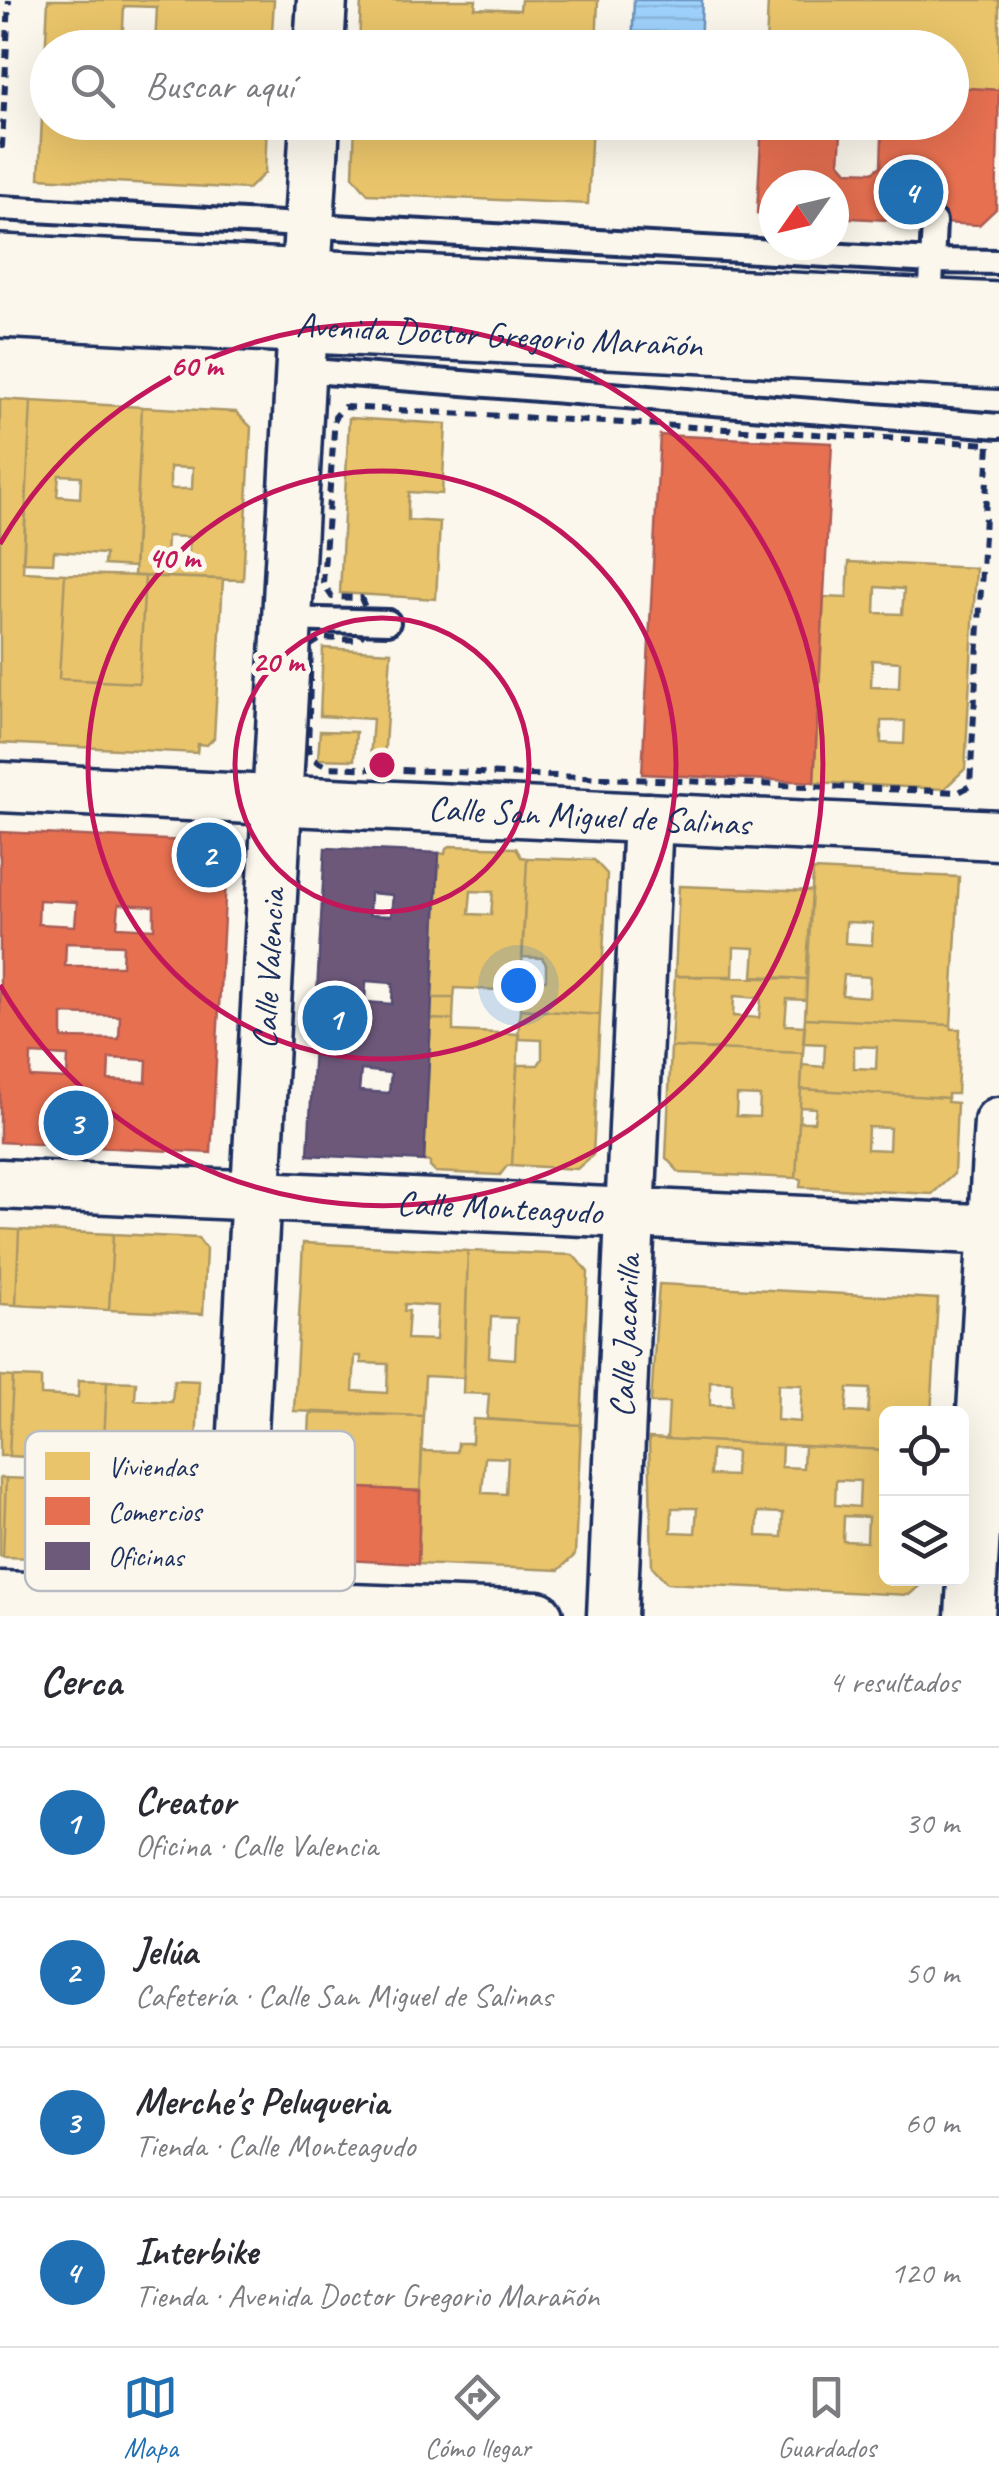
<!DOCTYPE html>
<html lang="es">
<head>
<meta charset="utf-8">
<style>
  :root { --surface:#fff; --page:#f2f2f3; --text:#2b2b33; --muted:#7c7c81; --line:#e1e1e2; --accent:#1f6fb2 }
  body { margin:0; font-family:Caveat,sans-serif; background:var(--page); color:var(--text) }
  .controls { position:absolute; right:30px; bottom:30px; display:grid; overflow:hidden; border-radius:15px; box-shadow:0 10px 40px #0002 }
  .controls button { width:90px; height:90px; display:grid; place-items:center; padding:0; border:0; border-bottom:2px solid var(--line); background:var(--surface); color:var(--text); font:50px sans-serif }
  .compass { position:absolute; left:759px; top:170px; width:90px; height:90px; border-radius:50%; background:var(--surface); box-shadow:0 10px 40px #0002; rotate:236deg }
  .you { position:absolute; left:518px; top:985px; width:35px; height:35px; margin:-25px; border:8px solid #fff; border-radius:50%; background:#1a73e8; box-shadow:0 0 0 15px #1a73e833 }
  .badge { display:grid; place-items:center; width:65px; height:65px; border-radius:50%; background:var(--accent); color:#fff; font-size:32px; font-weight:700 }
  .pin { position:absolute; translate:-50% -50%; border:5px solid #fff; box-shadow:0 2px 10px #0006 }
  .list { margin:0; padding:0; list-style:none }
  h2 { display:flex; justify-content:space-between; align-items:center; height:130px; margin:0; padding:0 40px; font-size:42px }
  h2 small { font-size:32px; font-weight:400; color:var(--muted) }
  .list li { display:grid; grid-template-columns:65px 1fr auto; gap:30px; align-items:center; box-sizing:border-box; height:150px; padding:0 40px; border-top:2px solid var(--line) }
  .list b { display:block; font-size:38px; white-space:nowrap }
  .list p { margin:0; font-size:32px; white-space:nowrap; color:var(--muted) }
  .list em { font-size:32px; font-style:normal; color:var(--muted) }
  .icon { flex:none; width:55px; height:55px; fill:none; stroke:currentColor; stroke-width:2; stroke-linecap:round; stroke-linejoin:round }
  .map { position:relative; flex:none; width:999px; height:1616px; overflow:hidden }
  .search { position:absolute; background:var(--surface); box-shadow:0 10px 40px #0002; left:30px; right:30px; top:30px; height:110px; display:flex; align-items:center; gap:25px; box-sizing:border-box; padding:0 35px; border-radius:55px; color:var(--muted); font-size:38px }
  .sheet { height:730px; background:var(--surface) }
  nav { display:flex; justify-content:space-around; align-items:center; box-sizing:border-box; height:140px; border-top:2px solid var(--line); background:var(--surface); font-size:28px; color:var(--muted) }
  nav a { display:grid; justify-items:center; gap:5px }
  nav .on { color:var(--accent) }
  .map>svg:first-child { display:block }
</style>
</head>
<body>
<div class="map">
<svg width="999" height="1616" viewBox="0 0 999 1616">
  <defs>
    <pattern id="water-rules" width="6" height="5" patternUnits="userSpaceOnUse" patternTransform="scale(2.5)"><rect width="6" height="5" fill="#9fd2fd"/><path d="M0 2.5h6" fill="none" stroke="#88b5db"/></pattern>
  </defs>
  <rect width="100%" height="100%" fill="#fbf7ec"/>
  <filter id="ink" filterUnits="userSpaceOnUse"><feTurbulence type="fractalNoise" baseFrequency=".01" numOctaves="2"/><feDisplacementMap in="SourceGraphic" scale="20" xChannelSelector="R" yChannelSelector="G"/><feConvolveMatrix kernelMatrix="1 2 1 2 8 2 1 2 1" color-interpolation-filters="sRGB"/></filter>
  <g filter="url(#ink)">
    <path fill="url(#water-rules)" stroke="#6a91bd" stroke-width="2.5" d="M 634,0 L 702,0 L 700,47 L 632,47 Z"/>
    <path fill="#e9c46a" stroke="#ab9766" stroke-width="2.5" fill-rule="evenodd" d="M 48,0 L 274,0 L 271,48 L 155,48 L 157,7 L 124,6 L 122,48 L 48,48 L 48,122 L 267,122 L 265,173 L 248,189 L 39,178 Z
      M 361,0 L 476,0 L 475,8 L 520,10 L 521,0 L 598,0 L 596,48 L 359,48 Z
      M 768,0 L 999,0 L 999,90 L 952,87 L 952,48 L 766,48 Z
      M 355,122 L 471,122 L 514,126 L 515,122 L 592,122 L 588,204 L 368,194 L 353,176 Z
      M 0,399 L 31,401 L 23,572 L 65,574 L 59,679 L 139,683 L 145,576 L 223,579 L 214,738 L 207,745 L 198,744 L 197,753 L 0,743 Z
      M 31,401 L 142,407 L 134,567 L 104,565 L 105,554 L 54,551 L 53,563 L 23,562 ZM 59,475 L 81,476 L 80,498 L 57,496 Z
      M 142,407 L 236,412 L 251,427 L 243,580 L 134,576 ZM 170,467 L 193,468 L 192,489 L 170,489 ZM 167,536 L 189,537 L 189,560 L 166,559 Z
      M 349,418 L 446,424 L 442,494 L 409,492 L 408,504 L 408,520 L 440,522 L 436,599 L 340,593 Z
      M 849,562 L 976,568 L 965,769 L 944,789 L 814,782 L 824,597 L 847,598 ZM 876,587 L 904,589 L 902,614 L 875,613 ZM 872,660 L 900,662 L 899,688 L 871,687 ZM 881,721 L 905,721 L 904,744 L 881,743 Z
      M 65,574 L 145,576 L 139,683 L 59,679 Z
      M 323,648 L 391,652 L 384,762 L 370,761 L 373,719 L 320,716 Z
      M 320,731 L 356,732 L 354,760 L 318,759 Z
      M 450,846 L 516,848 L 521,857 L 527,858 L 521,991 L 455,988 L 454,998 L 432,998 L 439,853 L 445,854 L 446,849 ZM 471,891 L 493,892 L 491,915 L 469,914 Z
      M 527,858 L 594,860 L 607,874 L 600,1015 L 520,1009 L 521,980 L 546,980 L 546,964 L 542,958 L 522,957 Z
      M 813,870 L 959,877 L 951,1025 L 805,1018 ZM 846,922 L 873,923 L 872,945 L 845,943 ZM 844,975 L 870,977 L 869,997 L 842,995 Z
      M 679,886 L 812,891 L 806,979 L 753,976 L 755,948 L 734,947 L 733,976 L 675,976 Z
      M 675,976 L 806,979 L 806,1000 L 787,999 L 785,1025 L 805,1026 L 803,1053 L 671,1047 ZM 734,996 L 761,998 L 759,1018 L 733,1016 Z
      M 432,998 L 454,998 L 453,1020 L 431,1019 Z
      M 520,1009 L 600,1015 L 593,1155 L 577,1169 L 512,1165 L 517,1065 L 538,1065 L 542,1059 L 542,1040 L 518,1039 Z
      M 805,1018 L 951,1025 L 952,1029 L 960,1029 L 957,1094 L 948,1094 L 948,1098 L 801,1089 L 802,1065 L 824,1067 L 825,1044 L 803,1043 ZM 854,1046 L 877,1047 L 876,1069 L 854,1068 Z
      M 431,1019 L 453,1020 L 453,1031 L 519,1034 L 512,1165 L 507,1166 L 500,1175 L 435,1172 L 430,1167 L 430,1162 L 424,1161 Z
      M 671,1047 L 803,1053 L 796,1178 L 680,1173 L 666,1158 ZM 737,1095 L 760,1096 L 759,1117 L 736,1116 Z
      M 801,1089 L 948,1098 L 947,1102 L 957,1103 L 954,1174 L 932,1194 L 800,1187 L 801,1179 L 796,1178 L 799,1122 L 814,1122 L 816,1108 L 800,1107 ZM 868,1127 L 890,1128 L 889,1150 L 867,1149 Z
      M 0,1229 L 19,1230 L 16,1305 L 0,1304 Z
      M 19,1230 L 113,1234 L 109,1310 L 16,1305 Z
      M 113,1234 L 198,1238 L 206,1249 L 203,1314 L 109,1310 Z
      M 303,1243 L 468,1251 L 464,1378 L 425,1376 L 423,1416 L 294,1411 ZM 405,1304 L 438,1306 L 436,1340 L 407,1339 L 409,1311 L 404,1311 ZM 355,1356 L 361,1356 L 361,1363 L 388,1364 L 387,1393 L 353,1391 Z
      M 468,1251 L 573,1255 L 588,1272 L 581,1425 L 487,1419 L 489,1394 L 463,1393 ZM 491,1317 L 517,1318 L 515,1359 L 489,1357 Z
      M 659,1284 L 938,1299 L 931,1414 L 886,1414 L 886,1450 L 667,1439 L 669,1403 L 651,1403 ZM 710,1381 L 732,1382 L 732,1406 L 710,1405 ZM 778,1384 L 802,1385 L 800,1422 L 777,1420 ZM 848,1388 L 870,1389 L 868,1413 L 846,1412 Z
      M 0,1376 L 13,1377 L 9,1456 L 0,1456 Z
      M 13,1377 L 41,1378 L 41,1395 L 78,1397 L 79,1380 L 107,1381 L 103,1461 L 9,1456 Z
      M 174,1380 L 199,1381 L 195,1466 L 103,1461 L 107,1381 L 136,1382 L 135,1400 L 172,1402 Z
      M 310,1413 L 423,1416 L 420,1491 L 307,1486 Z
      M 473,1419 L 581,1425 L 575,1555 L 559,1570 L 418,1564 L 422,1451 L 457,1452 L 458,1443 L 472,1443 ZM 485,1457 L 508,1458 L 506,1494 L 482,1493 Z
      M 649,1438 L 782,1445 L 781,1467 L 803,1468 L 804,1446 L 886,1450 L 886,1578 L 925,1578 L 925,1581 L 909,1595 L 667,1583 L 652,1566 ZM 711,1450 L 736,1451 L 735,1476 L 710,1475 ZM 836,1480 L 860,1481 L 859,1507 L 835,1505 ZM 672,1508 L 697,1508 L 695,1533 L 671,1532 ZM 758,1512 L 783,1513 L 782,1537 L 757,1536 ZM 844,1516 L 868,1517 L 867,1542 L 843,1541 Z
      M 0,1478 L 6,1478 L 3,1557 L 0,1556 Z
      M 6,1478 L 100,1482 L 97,1560 L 3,1557 Z"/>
    <path fill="#e76f51" stroke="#aa5c55" stroke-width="2.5" fill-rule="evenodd" d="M 952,87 L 999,90 L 996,209 L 979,225 L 834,217 L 834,185 L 774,185 L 774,214 L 757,213 L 762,122 L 952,122 ZM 841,134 L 882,136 L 881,166 L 873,172 L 847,171 L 839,162 Z
      M 660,435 L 832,443 L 814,782 L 642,774 Z
      M 0,832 L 228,843 L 211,1153 L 0,1142 ZM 39,900 L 77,902 L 75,926 L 38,924 ZM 119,904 L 154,906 L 154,929 L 117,927 ZM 66,943 L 123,945 L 122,966 L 65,966 ZM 62,1014 L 120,1016 L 119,1039 L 62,1038 ZM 31,1054 L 68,1056 L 67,1079 L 30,1077 ZM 109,1058 L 147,1060 L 146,1082 L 108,1080 Z
      M 282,1484 L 420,1491 L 418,1564 L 291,1557 L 279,1543 Z"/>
    <path fill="#6d597a" stroke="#544c72" stroke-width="2.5" fill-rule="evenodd" d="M 325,848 L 439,853 L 424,1161 L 308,1155 ZM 370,893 L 393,895 L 391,916 L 369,915 ZM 366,981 L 393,983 L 392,1004 L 365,1002 ZM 361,1070 L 391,1073 L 389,1093 L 359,1091 Z"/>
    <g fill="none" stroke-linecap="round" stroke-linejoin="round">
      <defs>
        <path id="service" d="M 0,208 L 933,261 L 999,262
          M 930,308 L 934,222
          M 300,370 L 999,426
          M 287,619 L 388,622"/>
        <g id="minor">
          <path d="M 319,48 L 322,0"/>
          <path d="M 306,277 L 315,122"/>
          <path id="s1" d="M 0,787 L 999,835"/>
          <path id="s2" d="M 0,1184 L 999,1230"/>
          <path d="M 0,1596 L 538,1616"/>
          <path id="s3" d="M 233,1616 L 303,324"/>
          <path id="s4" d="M 612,1616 L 648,818"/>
          <path d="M 970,1616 L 999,1122"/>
        </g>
        <g id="tertiary">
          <path d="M 0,263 L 999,311"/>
          <path id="s5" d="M 0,309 L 999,360"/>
        </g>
      </defs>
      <use href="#service" stroke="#1b2f5e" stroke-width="30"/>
      <use href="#minor" stroke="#1b2f5e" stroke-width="55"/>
      <use href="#tertiary" stroke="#1b2f5e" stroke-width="62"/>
      <path stroke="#1b2f5e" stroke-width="6" stroke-dasharray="10 8" stroke-linecap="butt" d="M 0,146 L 2,146 L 9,0
        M 344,407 L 989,444 L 970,786 L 959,792 L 327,767 L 314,760 L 308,749 L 311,645 L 322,638 L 359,640 L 371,621 L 361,598 L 332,597 L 323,583 L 335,417 Z"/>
      <use href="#service" stroke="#fbf7ec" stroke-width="22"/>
      <use href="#minor" stroke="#fbf7ec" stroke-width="48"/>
      <use href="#tertiary" stroke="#fbf7ec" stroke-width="55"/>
    </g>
  </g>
  <g fill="none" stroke="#c2185b" stroke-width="5">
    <circle cx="382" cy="765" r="147"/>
    <circle cx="382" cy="765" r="294"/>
    <path d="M0 544A441 441 0 1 1 0 985"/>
  </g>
  <g text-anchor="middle" stroke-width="10" stroke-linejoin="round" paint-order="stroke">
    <g font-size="35" fill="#1b2f5e" stroke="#fbf7ec">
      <text dy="12" stroke="none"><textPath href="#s5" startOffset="500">Avenida Doctor Gregorio Marañón</textPath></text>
      <text dy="12" stroke="none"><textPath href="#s1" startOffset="590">Calle San Miguel de Salinas</textPath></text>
      <text dy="12" stroke="none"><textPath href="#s3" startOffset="648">Calle Valencia</textPath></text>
      <text dy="12" stroke="none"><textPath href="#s2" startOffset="500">Calle Monteagudo</textPath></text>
      <text dy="12" stroke="none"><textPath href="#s4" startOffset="280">Calle Jacarilla</textPath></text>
    </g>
  </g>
  <rect x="25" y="1431" width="330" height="160" rx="15" fill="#fbf7ec" stroke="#b8bbc1" stroke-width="2.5"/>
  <rect x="45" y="1452" width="45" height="28" fill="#e9c46a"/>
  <rect x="45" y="1497" width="45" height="28" fill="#e76f51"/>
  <rect x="45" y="1542" width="45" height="28" fill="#6d597a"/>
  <g font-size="28" fill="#1b2f5e">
    <text x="108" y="1476">Viviendas</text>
    <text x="108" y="1521">Comercios</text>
    <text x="108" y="1566">Oficinas</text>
  </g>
  <circle cx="382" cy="765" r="15" fill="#c2185b" stroke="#fbf7ec" stroke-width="5"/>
  <g font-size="30" text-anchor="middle" font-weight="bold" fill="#c2185b" stroke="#fbf7ec" stroke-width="10" stroke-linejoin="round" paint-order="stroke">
    <text x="196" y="376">60 m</text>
    <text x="174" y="568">40 m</text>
    <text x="278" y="672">20 m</text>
  </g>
</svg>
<div class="controls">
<button><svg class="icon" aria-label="locate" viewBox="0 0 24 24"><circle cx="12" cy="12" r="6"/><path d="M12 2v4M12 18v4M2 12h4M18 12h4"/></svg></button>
<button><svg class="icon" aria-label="layers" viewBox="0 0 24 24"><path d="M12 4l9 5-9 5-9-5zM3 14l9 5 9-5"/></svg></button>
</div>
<svg class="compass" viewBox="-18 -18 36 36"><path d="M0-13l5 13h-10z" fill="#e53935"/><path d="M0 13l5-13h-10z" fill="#7c7c81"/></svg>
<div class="you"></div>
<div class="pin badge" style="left:335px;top:1018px">1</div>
<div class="pin badge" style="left:209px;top:855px">2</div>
<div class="pin badge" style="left:76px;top:1123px">3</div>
<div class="pin badge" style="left:911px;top:192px">4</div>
<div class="search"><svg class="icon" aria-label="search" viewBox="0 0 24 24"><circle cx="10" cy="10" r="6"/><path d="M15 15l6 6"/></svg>Buscar aquí</div>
</div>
<section class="sheet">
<h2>Cerca<small>4 resultados</small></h2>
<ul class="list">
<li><span class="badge">1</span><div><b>Creator</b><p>Oficina · Calle Valencia</p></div><em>30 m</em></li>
<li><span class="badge">2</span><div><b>Jelúa</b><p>Cafetería · Calle San Miguel de Salinas</p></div><em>50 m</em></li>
<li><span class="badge">3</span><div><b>Merche's Peluqueria</b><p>Tienda · Calle Monteagudo</p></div><em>60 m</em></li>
<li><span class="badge">4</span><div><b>Interbike</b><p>Tienda · Avenida Doctor Gregorio Marañón</p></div><em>120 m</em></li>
</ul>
</section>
<nav>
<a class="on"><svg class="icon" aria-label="map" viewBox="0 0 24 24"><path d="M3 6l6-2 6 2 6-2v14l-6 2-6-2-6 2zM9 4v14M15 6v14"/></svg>Mapa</a>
<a><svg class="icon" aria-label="directions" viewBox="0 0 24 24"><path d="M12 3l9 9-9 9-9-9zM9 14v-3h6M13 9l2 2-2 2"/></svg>Cómo llegar</a>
<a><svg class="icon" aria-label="saved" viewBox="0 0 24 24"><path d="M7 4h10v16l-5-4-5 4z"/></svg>Guardados</a>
</nav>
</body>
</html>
